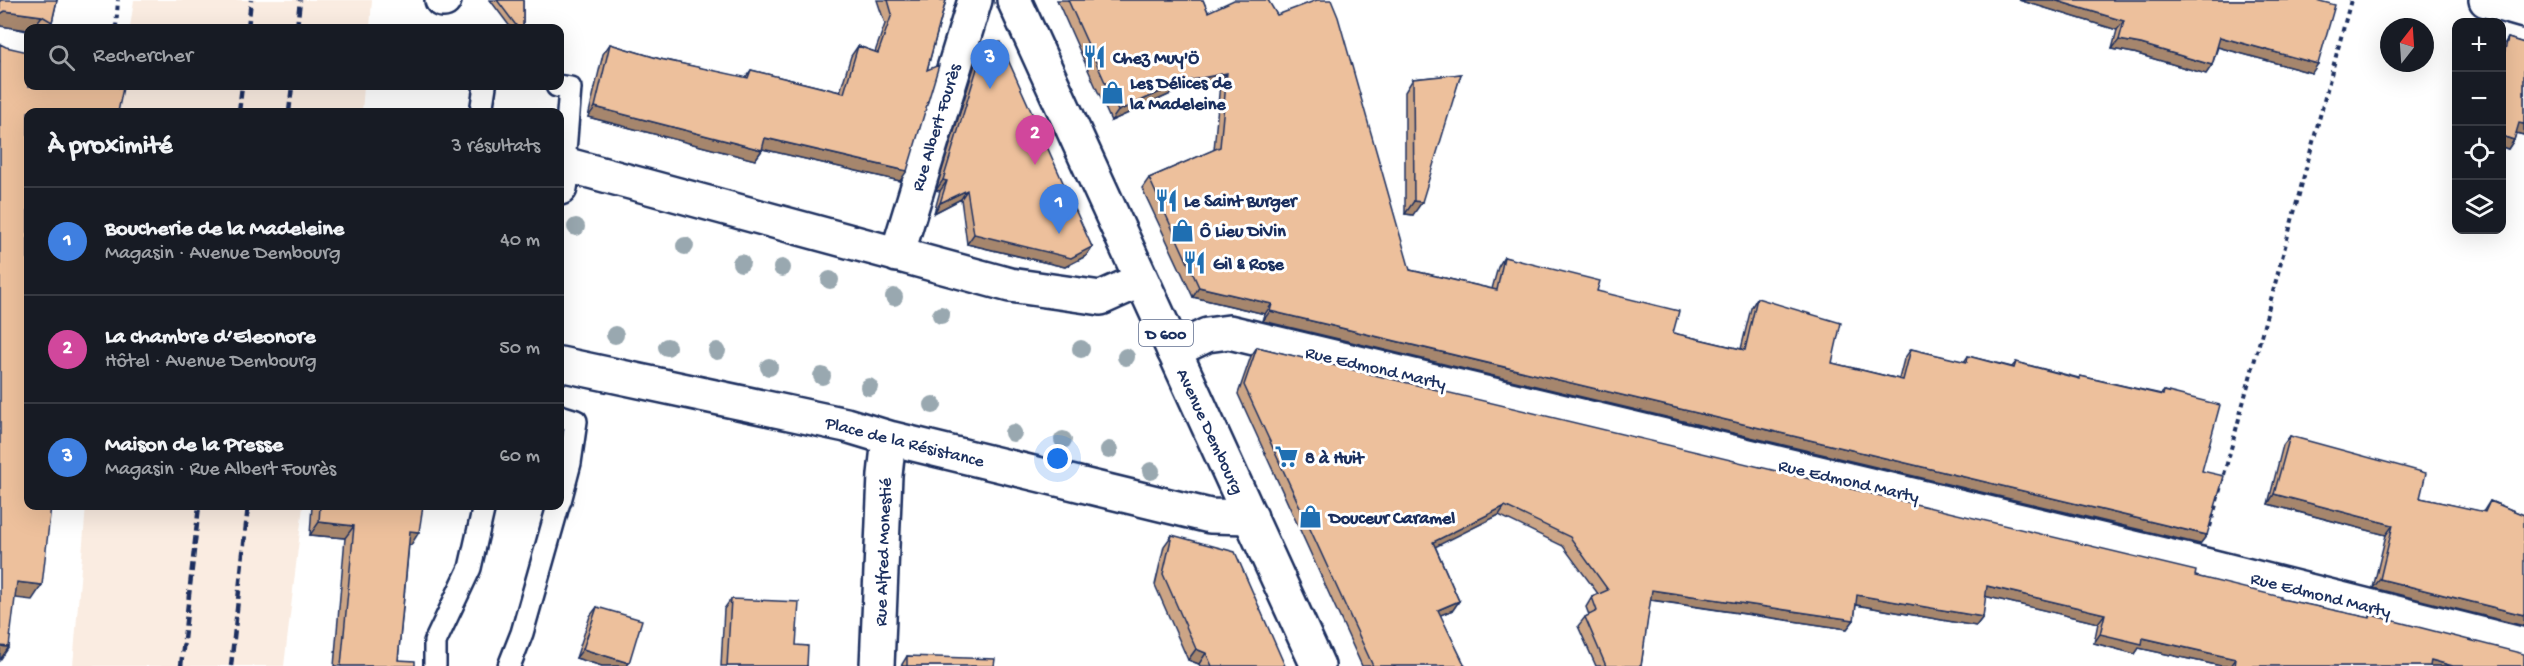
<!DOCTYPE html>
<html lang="fr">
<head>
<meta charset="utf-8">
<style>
  :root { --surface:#171b24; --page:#20242c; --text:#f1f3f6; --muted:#9ea1a6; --line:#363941; --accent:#ea580c }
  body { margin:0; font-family:"Gochi Hand",sans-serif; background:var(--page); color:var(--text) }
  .controls { position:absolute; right:18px; top:18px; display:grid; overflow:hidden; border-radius:12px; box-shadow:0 6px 24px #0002 }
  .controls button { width:54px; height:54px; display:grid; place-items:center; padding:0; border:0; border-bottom:2px solid var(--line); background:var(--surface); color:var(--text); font:30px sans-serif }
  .compass { position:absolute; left:2380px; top:18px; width:54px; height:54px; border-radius:50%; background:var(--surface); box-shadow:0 6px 24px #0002; rotate:17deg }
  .you { position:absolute; left:1058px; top:459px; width:21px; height:21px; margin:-15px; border:4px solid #fff; border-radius:50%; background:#1a73e8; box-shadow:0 0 0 9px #1a73e833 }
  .badge { display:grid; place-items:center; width:39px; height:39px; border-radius:50%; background:var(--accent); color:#fff; font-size:20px; font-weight:700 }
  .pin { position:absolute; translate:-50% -50px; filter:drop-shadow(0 2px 3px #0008) }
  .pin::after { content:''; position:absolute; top:32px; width:21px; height:18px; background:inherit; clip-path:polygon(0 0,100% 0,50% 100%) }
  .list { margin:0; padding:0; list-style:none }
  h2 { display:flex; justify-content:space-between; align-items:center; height:78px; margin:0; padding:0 24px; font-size:26px }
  h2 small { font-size:20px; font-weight:400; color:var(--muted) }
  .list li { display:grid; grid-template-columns:39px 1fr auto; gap:18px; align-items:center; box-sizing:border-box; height:108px; padding:0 24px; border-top:2px solid var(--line) }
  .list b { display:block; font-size:22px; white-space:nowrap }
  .list p { margin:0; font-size:20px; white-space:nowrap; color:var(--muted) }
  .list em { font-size:20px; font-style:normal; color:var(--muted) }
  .icon { flex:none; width:33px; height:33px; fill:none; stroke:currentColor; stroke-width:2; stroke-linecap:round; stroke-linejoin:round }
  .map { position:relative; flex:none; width:2524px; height:666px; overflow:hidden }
  .search { position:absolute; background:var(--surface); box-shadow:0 6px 24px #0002; left:24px; top:24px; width:540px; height:66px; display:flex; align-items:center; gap:15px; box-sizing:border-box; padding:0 21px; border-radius:12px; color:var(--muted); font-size:22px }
  .panel { position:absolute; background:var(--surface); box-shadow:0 6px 24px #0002; left:24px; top:108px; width:540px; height:402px; border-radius:12px }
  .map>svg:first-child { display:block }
</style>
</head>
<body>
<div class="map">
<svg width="2524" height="666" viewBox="0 0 2524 666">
  <rect width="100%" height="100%" fill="#fff"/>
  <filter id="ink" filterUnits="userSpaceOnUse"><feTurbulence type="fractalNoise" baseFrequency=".0167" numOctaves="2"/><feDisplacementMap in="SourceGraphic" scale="12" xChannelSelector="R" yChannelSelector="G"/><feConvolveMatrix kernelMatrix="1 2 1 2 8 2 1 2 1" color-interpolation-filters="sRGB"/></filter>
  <g filter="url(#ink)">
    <path fill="#faece1" d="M 134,0 L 372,0 L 370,28 L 130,28 Z
      M 122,86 L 364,86 L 362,112 L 119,112 Z
      M 86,506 L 303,506 L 284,666 L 73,666 Z"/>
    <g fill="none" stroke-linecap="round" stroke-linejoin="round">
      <defs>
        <path id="lane" d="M 557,86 L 570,88 L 564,164
          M 481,112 L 485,86
          M 560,416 L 576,421 L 570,463 L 560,501
          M 435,666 L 435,642 L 470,568 L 484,506
          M 509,666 L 522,633 L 558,506"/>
        <path id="street" d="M 442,0 L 444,0
          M 2486,0 L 2524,11
          M 0,43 L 28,49
          M 560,188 L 564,164 L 1010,285 L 1101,298 L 1141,280
          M 897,255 L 975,0
          M 1174,351 L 1207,335 L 1229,332 L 2201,564 L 2524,645
          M 560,364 L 846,425 L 889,438 L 1210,516 L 1251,517
          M 877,666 L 885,475 L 889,438"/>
        <path id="primary" d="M 1014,0 L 1318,666"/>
      </defs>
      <use href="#lane" stroke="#1b2f5e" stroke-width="26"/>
      <use href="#street" stroke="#1b2f5e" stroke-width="38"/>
      <use href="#primary" stroke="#1b2f5e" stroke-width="38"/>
      <path stroke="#1b2f5e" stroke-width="4" stroke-dasharray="4.5 4.5" stroke-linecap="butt" d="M 116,28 L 118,0
        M 2210,527 L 2351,0"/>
      <use href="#lane" stroke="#fff" stroke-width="21"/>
      <use href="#street" stroke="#fff" stroke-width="33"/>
      <use href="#primary" stroke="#fff" stroke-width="33"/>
      <path stroke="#1b2f5e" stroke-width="4.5" stroke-dasharray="9 4.5" stroke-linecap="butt" d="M 248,28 L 251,0
        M 297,28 L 300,0
        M 239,112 L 242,86
        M 289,112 L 292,86
        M 181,666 L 199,506
        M 231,666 L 248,506"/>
    </g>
    <g fill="#99a8b0">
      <circle cx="576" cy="227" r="9"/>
      <circle cx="685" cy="246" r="9"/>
      <circle cx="741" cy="263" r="9"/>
      <circle cx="782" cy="268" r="9"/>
      <circle cx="830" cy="280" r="9"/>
      <circle cx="894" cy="297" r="9"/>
      <circle cx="941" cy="315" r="9"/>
      <circle cx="615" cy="335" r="9"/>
      <circle cx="667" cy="347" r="9"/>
      <circle cx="1081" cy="349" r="9"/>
      <circle cx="717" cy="351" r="9"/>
      <circle cx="1126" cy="357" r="9"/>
      <circle cx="769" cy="367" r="9"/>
      <circle cx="822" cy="376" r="9"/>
      <circle cx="869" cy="387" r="9"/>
      <circle cx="933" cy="405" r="9"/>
      <circle cx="1013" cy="433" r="9"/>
      <circle cx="1063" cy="440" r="9"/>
      <circle cx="1109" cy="450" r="9"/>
      <circle cx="1151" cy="471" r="9"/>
    </g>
    <path fill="#cca586" stroke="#1b2f5e" stroke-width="1.5" d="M 57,0 L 52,22 L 47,28 L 28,28 Z
      M 490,0 L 523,0 L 523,28 L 511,28 Z
      M 877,0 L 946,0 L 927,70 L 900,181 L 763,149 L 755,160 L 588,117 L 603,54 L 610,44 L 660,59 L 745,78 L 751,70 L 840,92 L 851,56 L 858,46 L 875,52 L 885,24 Z
      M 1057,0 L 1203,0 L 1208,12 L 1410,270 L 1492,289 L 1498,267 L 1504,257 L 1597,291 L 1673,333 L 1741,349 L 1751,308 L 1757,298 L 1832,363 L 1899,379 L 1904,359 L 1911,349 L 1964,362 L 1968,356 L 2012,367 L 2016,362 L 2079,378 L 2080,376 L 2161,394 L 2164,391 L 2202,471 L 2207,535 L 2200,544 L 1263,321 L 1265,314 L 1193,297 L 1142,188 L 1149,178 L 1214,150 L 1220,83 L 1175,92 L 1111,121 Z
      M 2019,0 L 2316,0 L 2312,73 L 2218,47 L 2212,65 L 2206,74 L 2134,53 L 2112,49 L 2117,30 Z
      M 2508,38 L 2524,43 L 2524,135 L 2516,133 L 2514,140 L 2508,149 L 2502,147 L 2502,47 Z
      M 983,49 L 1092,247 L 1086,256 L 1065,267 L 967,244 L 961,199 L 934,213 L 940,191 L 936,190 L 977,58 Z
      M 1461,74 L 1413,215 L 1405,214 L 1405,92 L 1413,79 Z
      M 1257,347 L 2195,576 L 2281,599 L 2369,618 L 2371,615 L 2524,666 L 2221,666 L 2139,648 L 2135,654 L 2094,643 L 2098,623 L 1985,596 L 1983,617 L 1976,626 L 1856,605 L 1854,620 L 1847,629 L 1650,600 L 1641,666 L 1596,666 L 1578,626 L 1585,617 L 1589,615 L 1586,607 L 1592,597 L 1599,595 L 1563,546 L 1499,515 L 1435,546 L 1459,601 L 1453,610 L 1440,615 L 1465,666 L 1362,666 L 1238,394 L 1251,356 Z
      M 2290,436 L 2420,498 L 2483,512 L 2490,501 L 2524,515 L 2373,588 L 2386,535 L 2268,504 L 2283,445 Z
      M 312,506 L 423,506 L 411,545 L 409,544 L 398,660 L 415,666 L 334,666 L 345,538 L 310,535 Z
      M 1172,535 L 1285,666 L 1200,666 L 1199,664 L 1188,660 L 1155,585 L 1164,546 Z
      M 731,599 L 796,645 L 807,666 L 721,666 L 724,609 Z
      M 597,607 L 627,666 L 602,666 L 576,658 L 590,616 Z
      M 907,656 L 994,666 L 901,666 Z"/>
    <path fill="#a6866d" stroke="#1b2f5e" stroke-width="1.5" d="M 2019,0 L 2054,0 L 2124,21 L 2117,30 Z
      M 5,11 L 42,16 L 33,28 L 28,28 L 28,30 L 0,26 L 0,14 Z
      M 2220,37 L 2318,64 L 2312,73 L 2214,46 Z
      M 2119,40 L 2141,44 L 2212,65 L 2206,74 L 2134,53 L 2112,49 Z
      M 1227,73 L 1220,83 L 1175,92 L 1111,121 L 1118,111 L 1182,82 Z
      M 595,107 L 762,150 L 755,160 L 588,117 Z
      M 2519,123 L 2524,124 L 2524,135 L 2512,132 Z
      M 2502,136 L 2514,140 L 2508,149 L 2502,147 Z
      M 765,138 L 907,171 L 900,181 L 758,148 Z
      M 943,180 L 947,181 L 940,191 L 936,190 Z
      M 967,190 L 961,199 L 934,213 L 940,203 Z
      M 1414,201 L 1422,202 L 1413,215 L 1405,214 Z
      M 974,234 L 1092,247 L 1086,256 L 1065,267 L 967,244 Z
      M 1199,287 L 1272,304 L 1265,314 L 1193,297 Z
      M 1270,311 L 2207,535 L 2200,544 L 1263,321 Z
      M 2274,494 L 2393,525 L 2386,535 L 2268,504 Z
      M 1505,506 L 1499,515 L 1427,551 L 1433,542 Z
      M 319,522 L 354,526 L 345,538 L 310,535 Z
      M 410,531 L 419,532 L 411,545 L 401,544 Z
      M 2380,579 L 2524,615 L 2524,626 L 2373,588 Z
      M 17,582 L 42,585 L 32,600 L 7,597 Z
      M 1987,586 L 2105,614 L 2098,623 L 1980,595 Z
      M 1652,590 L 1854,620 L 1847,629 L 1645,599 Z
      M 1857,595 L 1983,617 L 1976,626 L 1851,604 Z
      M 1459,601 L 1453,610 L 1431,619 L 1438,610 Z
      M 2100,634 L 2143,638 L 2236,659 L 2231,666 L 2221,666 L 2139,648 L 2135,654 L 2094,643 Z
      M 0,646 L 9,647 L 0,660 Z
      M 583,649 L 629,663 L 627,666 L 602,666 L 576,658 Z
      M 1196,649 L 1206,653 L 1199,664 L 1188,660 Z
      M 2431,660 L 2453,666 L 2427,666 Z"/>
    <path fill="#edc09c" stroke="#1b2f5e" stroke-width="1.5" d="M 0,0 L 57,0 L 52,22 L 42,16 L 5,11 L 0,14 Z
      M 497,0 L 523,0 L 523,28 L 518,28 Z
      M 888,0 L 946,0 L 927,70 L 939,65 L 907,171 L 765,138 L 762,150 L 595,107 L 610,44 L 660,59 L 748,78 L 751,70 L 844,93 L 858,46 L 878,53 L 892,14 Z
      M 1068,0 L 1203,0 L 1208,12 L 1234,0 L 1268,0 L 1277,15 L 1317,0 L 1331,0 L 1338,17 L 1410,270 L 1497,290 L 1504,257 L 1600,281 L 1597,291 L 1679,311 L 1673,333 L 1745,350 L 1757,298 L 1841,323 L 1832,363 L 1903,380 L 1911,349 L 1967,362 L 1968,356 L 2014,368 L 2016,362 L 2080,379 L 2080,376 L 2163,395 L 2164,391 L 2220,405 L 2202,471 L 2224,476 L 2207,535 L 1270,311 L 1272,304 L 1199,287 L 1149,178 L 1220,147 L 1227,73 L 1182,82 L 1118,111 Z
      M 2054,0 L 2316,0 L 2335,5 L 2318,64 L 2220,37 L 2212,65 L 2141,44 L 2119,40 L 2124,21 Z
      M 2508,38 L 2524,43 L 2524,124 L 2519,123 L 2514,140 L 2502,136 L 2502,61 Z
      M 1000,42 L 1092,247 L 1071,258 L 974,234 L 967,190 L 940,203 L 947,181 L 943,180 L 983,49 Z
      M 0,44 L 6,47 L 28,52 L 28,86 L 109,86 L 123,88 L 118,112 L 28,112 L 28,506 L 51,506 L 42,585 L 17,582 L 9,647 L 0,646 Z
      M 1461,74 L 1422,202 L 1414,201 L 1413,79 Z
      M 1257,347 L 2196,571 L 2195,576 L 2281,597 L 2281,599 L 2370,618 L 2371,615 L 2524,654 L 2524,666 L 2453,666 L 2431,660 L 2430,666 L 2235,666 L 2236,659 L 2143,638 L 2142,644 L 2100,634 L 2105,614 L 1987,586 L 1983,617 L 1857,595 L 1854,620 L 1652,590 L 1641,666 L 1606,666 L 1585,617 L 1597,611 L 1592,597 L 1608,590 L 1570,537 L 1505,506 L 1433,542 L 1459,601 L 1438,610 L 1465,666 L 1373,666 L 1244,385 Z
      M 2290,436 L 2426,473 L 2420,498 L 2485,512 L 2490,501 L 2524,515 L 2524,615 L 2380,579 L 2393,525 L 2274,494 Z
      M 320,506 L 423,506 L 419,532 L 410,531 L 398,660 L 415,661 L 415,666 L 341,666 L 354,526 L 319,522 Z
      M 1172,535 L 1235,552 L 1285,666 L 1212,666 L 1206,653 L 1196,649 L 1163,574 Z
      M 731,599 L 799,602 L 796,645 L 808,646 L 807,666 L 727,666 Z
      M 597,607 L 642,620 L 629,663 L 583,649 Z
      M 907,656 L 995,659 L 994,666 L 907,666 Z"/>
  </g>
  <defs>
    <symbol id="restaurant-bare" viewBox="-9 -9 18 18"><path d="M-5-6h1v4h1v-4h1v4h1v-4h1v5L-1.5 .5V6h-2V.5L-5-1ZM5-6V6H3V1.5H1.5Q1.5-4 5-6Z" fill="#1f6fb2" stroke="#fff" stroke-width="2.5" paint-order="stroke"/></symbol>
    <symbol id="shop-bare" viewBox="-9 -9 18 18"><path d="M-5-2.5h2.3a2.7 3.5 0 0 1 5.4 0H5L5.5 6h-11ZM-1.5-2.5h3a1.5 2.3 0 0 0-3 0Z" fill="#1f6fb2" stroke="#fff" stroke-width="2.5" paint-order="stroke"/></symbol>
    <symbol id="supermarket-bare" viewBox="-9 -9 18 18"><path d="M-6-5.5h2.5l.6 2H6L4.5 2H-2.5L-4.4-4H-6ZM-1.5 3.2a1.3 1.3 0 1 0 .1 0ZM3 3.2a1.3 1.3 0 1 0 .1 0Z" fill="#1f6fb2" stroke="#fff" stroke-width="2.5" paint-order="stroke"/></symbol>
  </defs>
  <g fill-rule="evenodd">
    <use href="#restaurant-bare" x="1078" y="40" width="33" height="33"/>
    <use href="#shop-bare" x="1096" y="76" width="33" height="33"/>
    <use href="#restaurant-bare" x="1150" y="184" width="33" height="33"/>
    <use href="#shop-bare" x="1166" y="214" width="33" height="33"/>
    <use href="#restaurant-bare" x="1178" y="246" width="33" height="33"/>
    <use href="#supermarket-bare" x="1270" y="440" width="33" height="33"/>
    <use href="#shop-bare" x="1294" y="500" width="33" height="33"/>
  </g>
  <g text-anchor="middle" stroke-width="6" stroke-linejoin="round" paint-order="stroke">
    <rect fill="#fff" stroke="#5f6d8e" stroke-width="1.5" x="1139" y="320" width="54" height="26" rx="4.5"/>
    <g font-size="16" font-weight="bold" fill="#1b2f5e">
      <text x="1166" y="339">D 600</text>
    </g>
    <g font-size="18" font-weight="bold" fill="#1b2f5e" stroke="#fff" text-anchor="start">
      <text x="1113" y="63">Chez Muy'Ö</text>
      <text x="1130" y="88">Les Délices de<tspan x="1130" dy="21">la Madeleine</tspan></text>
      <text x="1184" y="206">Le Saint Burger</text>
      <text x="1200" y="236">Ô Lieu DiVin</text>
      <text x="1213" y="269">Gil &amp; Rose</text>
      <text x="1305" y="463">8 à Huit</text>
      <text x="1329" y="523">Douceur Caramel</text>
    </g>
    <g font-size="18" fill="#1b2f5e" stroke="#fff">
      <text transform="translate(935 127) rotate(-73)" y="6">Rue Albert Fourès</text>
      <text transform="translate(1376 367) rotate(13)" y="6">Rue Edmond Marty</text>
      <text transform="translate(1211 431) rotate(65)" y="6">Avenue Dembourg</text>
      <text transform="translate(905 441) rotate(14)" y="6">Place de la Résistance</text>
      <text transform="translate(1849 480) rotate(13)" y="6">Rue Edmond Marty</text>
      <text transform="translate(882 552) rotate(-88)" y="6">Rue Alfred Monestié</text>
      <text transform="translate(2321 594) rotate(14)" y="6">Rue Edmond Marty</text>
    </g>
  </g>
</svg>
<div class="controls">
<button>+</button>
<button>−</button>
<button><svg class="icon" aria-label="locate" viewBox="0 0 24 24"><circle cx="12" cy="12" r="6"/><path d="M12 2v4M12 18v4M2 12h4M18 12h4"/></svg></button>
<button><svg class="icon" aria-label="layers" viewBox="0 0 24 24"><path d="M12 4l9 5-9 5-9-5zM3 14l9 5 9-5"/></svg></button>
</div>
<svg class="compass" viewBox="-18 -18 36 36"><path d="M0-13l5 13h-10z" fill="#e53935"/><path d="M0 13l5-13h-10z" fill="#9ea1a6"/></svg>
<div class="you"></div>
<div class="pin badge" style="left:1059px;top:234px;background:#3f7fe0">1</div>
<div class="pin badge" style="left:1035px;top:165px;background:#d1479c">2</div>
<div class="pin badge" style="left:990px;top:89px;background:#3f7fe0">3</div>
<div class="search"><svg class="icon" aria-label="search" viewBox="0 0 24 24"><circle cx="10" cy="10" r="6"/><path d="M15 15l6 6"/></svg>Rechercher</div>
<section class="panel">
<h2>À proximité<small>3 résultats</small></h2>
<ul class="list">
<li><span class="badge" style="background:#3f7fe0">1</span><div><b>Boucherie de la Madeleine</b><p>Magasin · Avenue Dembourg</p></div><em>40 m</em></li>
<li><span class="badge" style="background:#d1479c">2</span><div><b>La chambre d’Eleonore</b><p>Hôtel · Avenue Dembourg</p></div><em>50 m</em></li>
<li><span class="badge" style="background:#3f7fe0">3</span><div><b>Maison de la Presse</b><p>Magasin · Rue Albert Fourès</p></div><em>60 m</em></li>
</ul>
</section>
</div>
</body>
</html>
